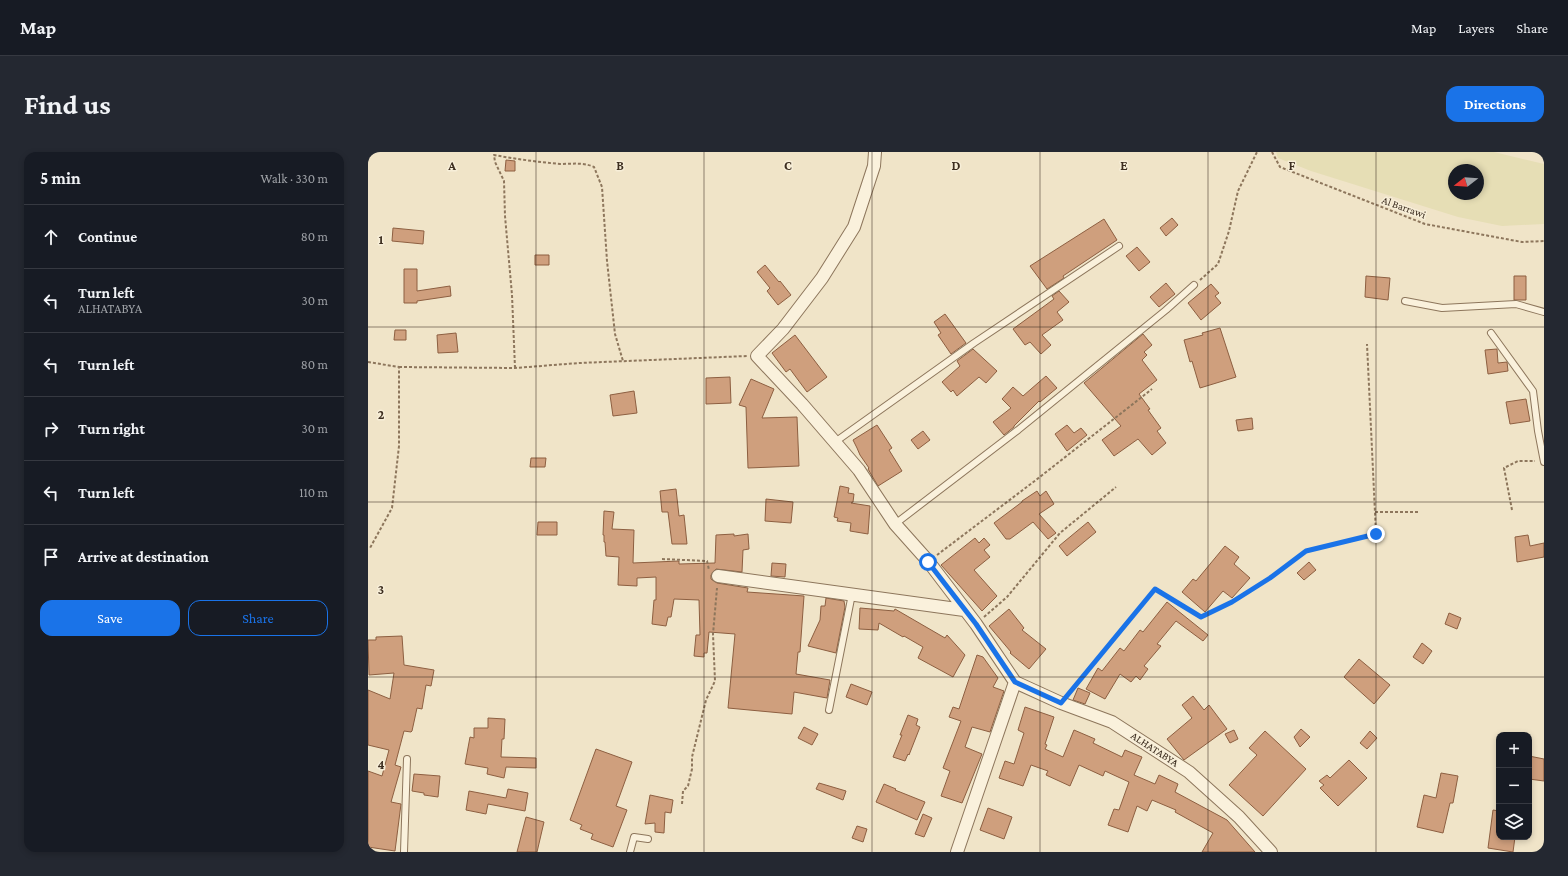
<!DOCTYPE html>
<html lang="en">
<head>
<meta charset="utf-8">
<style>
  :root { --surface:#171b24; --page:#242831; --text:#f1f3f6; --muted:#9ea1a6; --line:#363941; --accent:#1a73e8 }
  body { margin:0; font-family:"Crimson Pro",serif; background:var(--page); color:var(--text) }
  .controls { position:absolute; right:12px; bottom:12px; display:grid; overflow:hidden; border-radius:8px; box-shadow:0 2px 6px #0003 }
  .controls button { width:36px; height:36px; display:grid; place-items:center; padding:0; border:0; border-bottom:1px solid var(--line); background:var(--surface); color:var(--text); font:20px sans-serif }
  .compass { position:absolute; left:1080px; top:12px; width:36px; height:36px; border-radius:50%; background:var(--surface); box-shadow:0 2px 6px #0003; rotate:253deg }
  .stop { position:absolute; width:12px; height:12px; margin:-9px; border:3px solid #1a73e8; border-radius:50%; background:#fff }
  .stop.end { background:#1a73e8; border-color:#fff; box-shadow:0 1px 4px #0008 }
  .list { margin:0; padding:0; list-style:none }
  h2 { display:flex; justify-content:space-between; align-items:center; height:52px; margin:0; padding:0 16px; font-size:17px }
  h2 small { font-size:13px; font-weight:400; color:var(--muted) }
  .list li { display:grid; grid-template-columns:26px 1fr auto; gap:12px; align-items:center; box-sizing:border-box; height:64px; padding:0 16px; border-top:1px solid var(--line) }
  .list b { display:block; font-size:15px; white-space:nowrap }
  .list p { margin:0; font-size:13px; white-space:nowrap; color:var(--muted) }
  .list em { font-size:13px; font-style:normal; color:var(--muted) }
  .actions { display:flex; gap:8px; padding:12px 16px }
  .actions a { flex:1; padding:9px 0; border:1px solid var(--accent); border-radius:12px; text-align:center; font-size:14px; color:var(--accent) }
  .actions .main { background:var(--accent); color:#fff }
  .icon { flex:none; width:22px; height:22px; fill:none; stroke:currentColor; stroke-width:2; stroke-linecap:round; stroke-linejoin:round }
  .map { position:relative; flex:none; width:1176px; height:700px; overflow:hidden; border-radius:12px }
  header { display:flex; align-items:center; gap:24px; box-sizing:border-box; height:56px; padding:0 20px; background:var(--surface); border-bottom:1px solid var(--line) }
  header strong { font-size:19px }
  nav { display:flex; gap:22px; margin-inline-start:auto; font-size:14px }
  .intro { display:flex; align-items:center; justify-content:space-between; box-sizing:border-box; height:96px; padding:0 24px }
  h1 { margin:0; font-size:28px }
  .button { padding:10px 18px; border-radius:12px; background:var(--accent); color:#fff; font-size:14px; font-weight:700 }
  main { display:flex; gap:24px; padding:0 24px }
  aside { flex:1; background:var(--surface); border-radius:12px; box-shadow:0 2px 6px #0003 }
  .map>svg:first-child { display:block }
</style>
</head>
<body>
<header>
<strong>Map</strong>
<nav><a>Map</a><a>Layers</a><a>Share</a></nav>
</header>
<div class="intro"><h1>Find us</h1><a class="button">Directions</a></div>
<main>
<aside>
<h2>5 min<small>Walk · 330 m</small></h2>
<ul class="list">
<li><svg class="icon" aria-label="ahead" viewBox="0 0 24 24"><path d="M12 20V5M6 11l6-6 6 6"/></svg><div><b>Continue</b></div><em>80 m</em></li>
<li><svg class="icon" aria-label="left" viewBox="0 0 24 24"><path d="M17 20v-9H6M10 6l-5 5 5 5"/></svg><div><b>Turn left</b><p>ALHATABYA</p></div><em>30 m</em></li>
<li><svg class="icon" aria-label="left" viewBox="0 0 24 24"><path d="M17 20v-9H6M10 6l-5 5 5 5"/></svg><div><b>Turn left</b></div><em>80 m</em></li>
<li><svg class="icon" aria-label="right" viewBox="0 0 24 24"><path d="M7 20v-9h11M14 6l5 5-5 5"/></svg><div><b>Turn right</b></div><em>30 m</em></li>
<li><svg class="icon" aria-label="left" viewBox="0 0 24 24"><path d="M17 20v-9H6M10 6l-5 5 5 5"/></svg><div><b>Turn left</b></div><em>110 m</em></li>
<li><svg class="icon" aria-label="arrive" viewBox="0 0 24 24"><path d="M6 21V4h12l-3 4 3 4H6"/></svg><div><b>Arrive at destination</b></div></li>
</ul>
<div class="actions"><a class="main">Save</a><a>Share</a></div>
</aside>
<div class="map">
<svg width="1176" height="700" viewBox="0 0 1176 700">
  <rect width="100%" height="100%" fill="#f0e4c8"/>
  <path fill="#e6deb5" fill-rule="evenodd" d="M 908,0 L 1126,0 L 1176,12 L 1176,72 L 1134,74 L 1090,65 L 943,19 L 910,6 ZM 1086,18 L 1110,18 L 1110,42 L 1086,42 Z"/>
  <path fill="#cf9f7d" stroke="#8d5f41" d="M 138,8 L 147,9 L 147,19 L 137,19 Z
    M 804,66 L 810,73 L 798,84 L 792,76 Z
    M 736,67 L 749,88 L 695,124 L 696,126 L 679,137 L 662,114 Z
    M 25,76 L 56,79 L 55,92 L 24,89 Z
    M 769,95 L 782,110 L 771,119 L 758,104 Z
    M 167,103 L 181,103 L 181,113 L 167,113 Z
    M 397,113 L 411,130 L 412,129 L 423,143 L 410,153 L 399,139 L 402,136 L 389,120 Z
    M 36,117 L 49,117 L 49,139 L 82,134 L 83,144 L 49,149 L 49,151 L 36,151 Z
    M 998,124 L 1022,126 L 1020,148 L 997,145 Z
    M 1146,124 L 1158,124 L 1158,148 L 1146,148 Z
    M 798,131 L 807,142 L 791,155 L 782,145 Z
    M 843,132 L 851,141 L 847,144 L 853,151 L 833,168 L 820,151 Z
    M 691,139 L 701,150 L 689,160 L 695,168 L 674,183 L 683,193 L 673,202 L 662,190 L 657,193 L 645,177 L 686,147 L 684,144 Z
    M 577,162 L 598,191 L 583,202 L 570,183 L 573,181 L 566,170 Z
    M 852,176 L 868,225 L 832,236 L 824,209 L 822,210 L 816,188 L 835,183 L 834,181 Z
    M 27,178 L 38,178 L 38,188 L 26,188 Z
    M 88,181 L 90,200 L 70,201 L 69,183 Z
    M 775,182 L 784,193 L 776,200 L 779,203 L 774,208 L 789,228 L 771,242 L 782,257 L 780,258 L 793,276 L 789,279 L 798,291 L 784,303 L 770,287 L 746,304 L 734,288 L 753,274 L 716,231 Z
    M 427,183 L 459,225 L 439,240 L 422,217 L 418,220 L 404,201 Z
    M 605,197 L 629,219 L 618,231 L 611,225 L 589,244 L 585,238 L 583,240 L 574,230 L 592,214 L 589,209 Z
    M 1129,197 L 1130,211 L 1139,210 L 1140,219 L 1120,222 L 1117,198 Z
    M 678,224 L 689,236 L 672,250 L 671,249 L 646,274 L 646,275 L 636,283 L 625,270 L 643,256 L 634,247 L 645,235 L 655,244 Z
    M 362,225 L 363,251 L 338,252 L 338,226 Z
    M 383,227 L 406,237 L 394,266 L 429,265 L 431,314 L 380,316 L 378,255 L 371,253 Z
    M 266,239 L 269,261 L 245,264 L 242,243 Z
    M 1158,247 L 1162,269 L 1142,272 L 1138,250 Z
    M 884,266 L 885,277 L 870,279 L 868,268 Z
    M 509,273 L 524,296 L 521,298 L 534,319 L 510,334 L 500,317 L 501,316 L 492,303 L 489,296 L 485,288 Z
    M 699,273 L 706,281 L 713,276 L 719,283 L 699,299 L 687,282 Z
    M 555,279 L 562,288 L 550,297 L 543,288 Z
    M 163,306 L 178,306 L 177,315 L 162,315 Z
    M 472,334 L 481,336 L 480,341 L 486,342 L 485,350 L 483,351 L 502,354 L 500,382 L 482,379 L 483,371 L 469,369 L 470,366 L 466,365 Z
    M 308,337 L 311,364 L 316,363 L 319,392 L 304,392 L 300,360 L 294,360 L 292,339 Z
    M 669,339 L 672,344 L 678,339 L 686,352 L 671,362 L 688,381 L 680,387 L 665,370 L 642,387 L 638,387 L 626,371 L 654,350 L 654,349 Z
    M 398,347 L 425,350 L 423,371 L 397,369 Z
    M 236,359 L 246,360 L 244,377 L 266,378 L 265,411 L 311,409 L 311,412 L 347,411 L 348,383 L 366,382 L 366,384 L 380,382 L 381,397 L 375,398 L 374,420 L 348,417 L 343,423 L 343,427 L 349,431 L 380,436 L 379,440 L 436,444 L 432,500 L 430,500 L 428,522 L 462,528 L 459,546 L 426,540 L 424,562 L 360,556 L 367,482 L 341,480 L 339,501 L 336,501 L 336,505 L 326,504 L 328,483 L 332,483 L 331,448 L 306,447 L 303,465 L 300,465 L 298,474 L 284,472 L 286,448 L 288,448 L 288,425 L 269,426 L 269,434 L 250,433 L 251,405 L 238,404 L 237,390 L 236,390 L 236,383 L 235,383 Z
    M 170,370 L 189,370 L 189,383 L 169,383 Z
    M 720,370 L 728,380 L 699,404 L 691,394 Z
    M 1160,383 L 1162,394 L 1176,391 L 1176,405 L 1149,410 L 1147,385 Z
    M 607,386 L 611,391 L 616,386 L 622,393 L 616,398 L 622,405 L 606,418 L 629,444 L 614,459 L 573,413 Z
    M 857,394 L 871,405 L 866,412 L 882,426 L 864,446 L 855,439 L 837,460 L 814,440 L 825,427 L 828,429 Z
    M 941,410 L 948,418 L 936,428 L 929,421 Z
    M 404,411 L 418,412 L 417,425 L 403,424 Z
    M 458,446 L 476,449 L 477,455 L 468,501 L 440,494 L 452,468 L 453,454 L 457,454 Z
    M 799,450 L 840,483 L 835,489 L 808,469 L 789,492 L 793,494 L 776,514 L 780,517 L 772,528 L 768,524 L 763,530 L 752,522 L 737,547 L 718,537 L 730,516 L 734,519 L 752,496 L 756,499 L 772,478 L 775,480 Z
    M 492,456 L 526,459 L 527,457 L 577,486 L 579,483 L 597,503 L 585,525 L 550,506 L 555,495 L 536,484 L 535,485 L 511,471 L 510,478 L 491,477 Z
    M 641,457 L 656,476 L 654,478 L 678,497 L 661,517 L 642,501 L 643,500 L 621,474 Z
    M 1081,461 L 1093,466 L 1089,477 L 1077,472 Z
    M 34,484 L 36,513 L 66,518 L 63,534 L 58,533 L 54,557 L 49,556 L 44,579 L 43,580 L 36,579 L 27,613 L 33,615 L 23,650 L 33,652 L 27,699 L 0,695 L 0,619 L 14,624 L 21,598 L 0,593 L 0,538 L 22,547 L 26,521 L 1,523 L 0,488 L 8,488 L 8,485 Z
    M 1054,491 L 1064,499 L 1055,512 L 1045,505 Z
    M 609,503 L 615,505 L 630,526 L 625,535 L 636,539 L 622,580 L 604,575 L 597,595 L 614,602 L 594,651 L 573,644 L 582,619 L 575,616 L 593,569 L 581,565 L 585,555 L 591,557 Z
    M 991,507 L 1022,533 L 1006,552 L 976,525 Z
    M 483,532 L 504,540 L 499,553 L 478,545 Z
    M 710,536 L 722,541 L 717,552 L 705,548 Z
    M 825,544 L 836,558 L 841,553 L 859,577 L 816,608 L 799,587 L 824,566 L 814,553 Z
    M 657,555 L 686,565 L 677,592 L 679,593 L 677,597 L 695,605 L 706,578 L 727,587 L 725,591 L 754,605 L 757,598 L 774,605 L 766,623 L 787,632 L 791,623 L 810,632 L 807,640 L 859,668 L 887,700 L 834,700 L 845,681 L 807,660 L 808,658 L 784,648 L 779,659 L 769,654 L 760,680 L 740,673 L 746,657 L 751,658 L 761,630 L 737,619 L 735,624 L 711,613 L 702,634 L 678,623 L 680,619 L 663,613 L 655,634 L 631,626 L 637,609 L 646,612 L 656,581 L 650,578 Z
    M 540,563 L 550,567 L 548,573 L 552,575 L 541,603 L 540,602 L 537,609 L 525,605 L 534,583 L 532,583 Z
    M 120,566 L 137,567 L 136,587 L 134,587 L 133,605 L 168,606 L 168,616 L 138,615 L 136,626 L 119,622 L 120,616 L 97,612 L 102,585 L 106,586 L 106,576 L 120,576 Z
    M 436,575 L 450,582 L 444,593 L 430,586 Z
    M 933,577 L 942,585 L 932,595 L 926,585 Z
    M 866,578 L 870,587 L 862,591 L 857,582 Z
    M 897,579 L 938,617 L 895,664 L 861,633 L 889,603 L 881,596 Z
    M 1002,579 L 1009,586 L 999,597 L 992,591 Z
    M 228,597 L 264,610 L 248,654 L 259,658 L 245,695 L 223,687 L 225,682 L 212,677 L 214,673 L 202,668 Z
    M 1161,604 L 1176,607 L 1176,629 L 1161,627 Z
    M 981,608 L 999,626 L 970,654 L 952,636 L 956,633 L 951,629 L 959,623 L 962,626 Z
    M 1073,621 L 1090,624 L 1085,651 L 1082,651 L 1075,681 L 1049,675 L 1056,643 L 1068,646 Z
    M 46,622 L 72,624 L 70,645 L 56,643 L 56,641 L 44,639 Z
    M 451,631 L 478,639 L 475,648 L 448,637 Z
    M 516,632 L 528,637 L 527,638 L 557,650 L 549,668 L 508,650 Z
    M 140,637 L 160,641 L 157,659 L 120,652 L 118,662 L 98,658 L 101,639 L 138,646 Z
    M 282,643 L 305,648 L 303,661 L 297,660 L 296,681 L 287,680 L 287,671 L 277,672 Z
    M 620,656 L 644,665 L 636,687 L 612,678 Z
    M 1125,658 L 1131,659 L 1131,685 L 1147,685 L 1145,700 L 1120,696 Z
    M 555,662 L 564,666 L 556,685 L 547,682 Z
    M 158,665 L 176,670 L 169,700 L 149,700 Z
    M 489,674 L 499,677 L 495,690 L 484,686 Z"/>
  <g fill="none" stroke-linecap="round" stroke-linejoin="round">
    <defs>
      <path id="lane" d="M 1037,149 L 1074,156 L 1148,152 L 1176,160
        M 1123,181 L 1165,239 L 1170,279 L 1176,310
        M 467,290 L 606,191 L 751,94
        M 527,372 L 650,278 L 798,158 L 826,133
        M 461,558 L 484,442
        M 36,700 L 39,607
        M 262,700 L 266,685 L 280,687"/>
      <path id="street" d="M 507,0 L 506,14 L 486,75 L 454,126 L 415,177 L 389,204 L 434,252 L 491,318 L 527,372 L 560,409 L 608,472 L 647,530
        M 350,424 L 596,458
        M 647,530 L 693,551 L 744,570 L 821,620 L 871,665 L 903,700
        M 589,700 L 647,530"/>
    </defs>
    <use href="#lane" stroke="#8d765c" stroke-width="8"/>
    <use href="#street" stroke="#8d765c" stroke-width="14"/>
    <path stroke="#8d765c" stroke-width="2" stroke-dasharray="3 2" stroke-linecap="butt" d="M 904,0 L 912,15 L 1057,72 L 1154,90 L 1176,89
      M 832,128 L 850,112 L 861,79 L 870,39 L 889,0
      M 0,210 L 31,215 L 31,294 L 24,356 L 2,396
      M 31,215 L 147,216 L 211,211 L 379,204
      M 147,216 L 144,143 L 137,64 L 136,29 L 127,10 L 126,3 C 148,7 170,10 192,12 C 204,12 215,10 226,15 L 234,35 L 239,109 L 247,182 L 255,209
      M 1144,358 L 1136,316 L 1150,309 L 1167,309
      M 1007,360 L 1052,360
      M 569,403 L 668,328 L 784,237
      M 294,407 L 339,409 L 341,418
      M 616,465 L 639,445 L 692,381 L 748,335
      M 700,542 L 787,437 L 833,465 L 864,450 L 902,426 L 938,399 L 1008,382 L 999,192
      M 314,652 L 315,639 L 320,634 L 324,617 L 324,605 L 338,548 L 347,529 L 345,482 L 349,436"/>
    <use href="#lane" stroke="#faf1dc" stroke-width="6"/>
    <use href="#street" stroke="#faf1dc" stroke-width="12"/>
  </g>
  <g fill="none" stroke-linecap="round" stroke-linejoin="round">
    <path stroke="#1a73e8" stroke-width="5" d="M 560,410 L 608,472 L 647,530 L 693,551 L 787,437 L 833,465 L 864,450 L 902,426 L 938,399 L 1008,382"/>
  </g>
  <path fill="none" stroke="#3d2e20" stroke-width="1" stroke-opacity="0.55" d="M 168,0 L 168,700M 336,0 L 336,700M 504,0 L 504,700M 672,0 L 672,700M 840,0 L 840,700M 1008,0 L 1008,700M 0,175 L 1176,175M 0,350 L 1176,350M 0,525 L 1176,525"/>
  <g text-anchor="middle" stroke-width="3" stroke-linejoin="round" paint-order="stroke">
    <g font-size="11" fill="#3d2e20" stroke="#f7eed8">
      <text transform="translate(1036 55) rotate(20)" y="4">Al Barrawi</text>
      <text transform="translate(787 597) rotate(33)" y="4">ALHATABYA</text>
    </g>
  </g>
  <g font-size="13" text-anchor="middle" font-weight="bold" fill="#3d2e20" stroke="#f7eed8" stroke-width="3" stroke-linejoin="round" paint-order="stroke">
    <text x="84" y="18">A</text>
    <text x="252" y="18">B</text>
    <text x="420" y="18">C</text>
    <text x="588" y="18">D</text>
    <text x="756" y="18">E</text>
    <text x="924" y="18">F</text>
    <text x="13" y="92">1</text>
    <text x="13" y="267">2</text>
    <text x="13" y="442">3</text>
    <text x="13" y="617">4</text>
  </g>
</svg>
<div class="controls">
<button>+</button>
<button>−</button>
<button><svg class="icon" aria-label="layers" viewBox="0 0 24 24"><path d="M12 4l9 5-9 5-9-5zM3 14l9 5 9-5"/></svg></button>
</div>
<svg class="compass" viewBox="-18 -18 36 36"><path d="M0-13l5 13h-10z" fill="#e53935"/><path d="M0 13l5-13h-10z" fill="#9ea1a6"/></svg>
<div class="stop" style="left:560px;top:410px"></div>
<div class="stop end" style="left:1008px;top:382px"></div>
</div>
</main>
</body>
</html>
